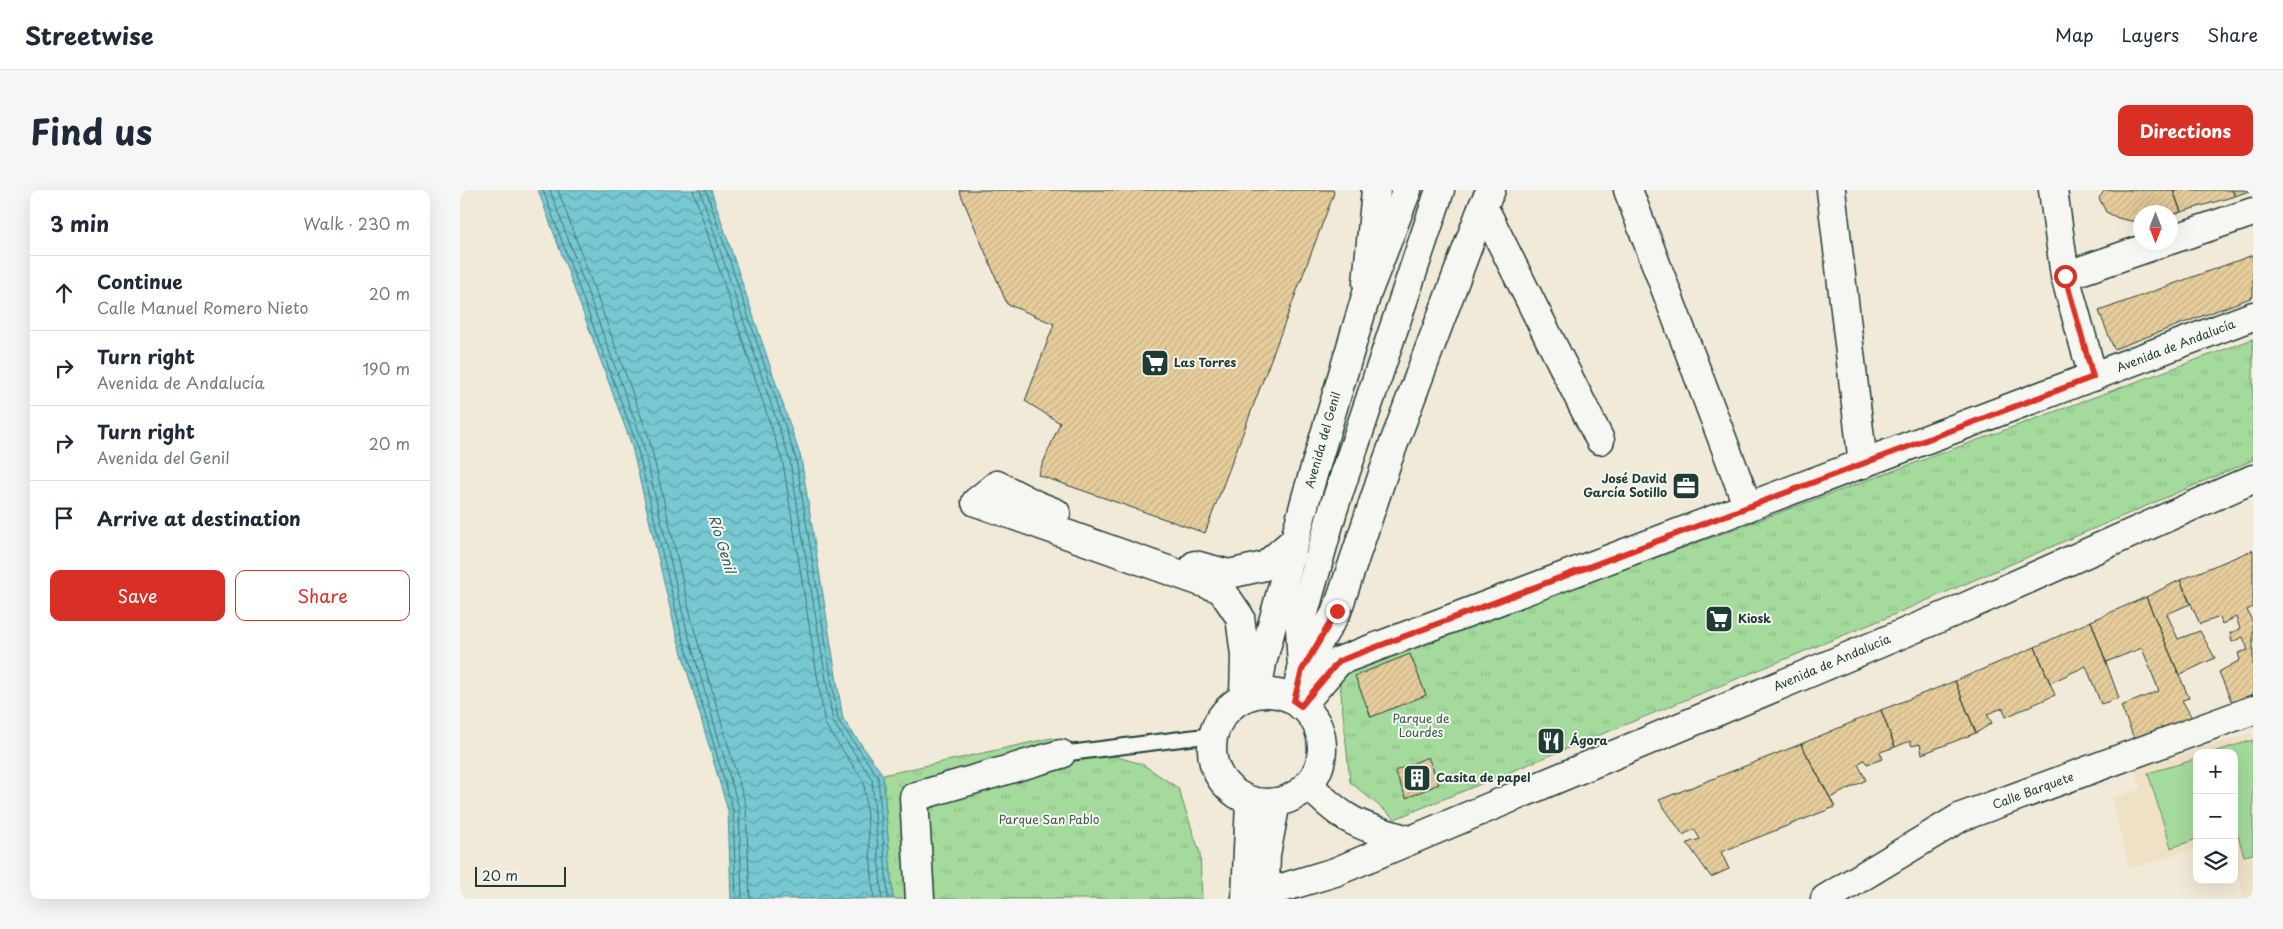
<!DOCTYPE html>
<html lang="en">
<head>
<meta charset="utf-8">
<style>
  :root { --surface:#fff; --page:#f6f6f7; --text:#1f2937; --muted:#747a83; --line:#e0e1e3; --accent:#d93025 }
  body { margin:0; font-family:"Playpen Sans",sans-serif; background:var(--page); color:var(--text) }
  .controls { position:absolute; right:15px; bottom:15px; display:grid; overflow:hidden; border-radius:10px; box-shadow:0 5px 20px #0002 }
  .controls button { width:45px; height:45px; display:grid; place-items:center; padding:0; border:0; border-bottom:1px solid var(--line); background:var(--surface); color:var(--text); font:25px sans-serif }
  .compass { position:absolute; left:1673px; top:15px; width:45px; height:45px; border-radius:50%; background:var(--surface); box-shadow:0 5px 20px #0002; rotate:180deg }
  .scale { position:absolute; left:15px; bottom:12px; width:91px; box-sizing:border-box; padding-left:5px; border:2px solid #1f3d34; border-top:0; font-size:14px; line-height:18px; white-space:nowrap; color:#1f3d34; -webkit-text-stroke:4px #f6f6f2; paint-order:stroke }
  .stop { position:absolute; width:15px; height:15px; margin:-11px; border:4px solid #d93025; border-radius:50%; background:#fff }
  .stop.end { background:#d93025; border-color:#fff; box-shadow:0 1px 5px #0008 }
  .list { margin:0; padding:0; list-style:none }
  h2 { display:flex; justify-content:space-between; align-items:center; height:65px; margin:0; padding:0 20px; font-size:21px }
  h2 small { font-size:16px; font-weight:400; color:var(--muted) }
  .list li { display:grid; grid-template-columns:32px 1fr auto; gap:15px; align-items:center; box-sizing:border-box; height:75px; padding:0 20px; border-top:1px solid var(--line) }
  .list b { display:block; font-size:19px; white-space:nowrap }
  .list p { margin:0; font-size:16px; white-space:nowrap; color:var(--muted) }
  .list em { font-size:16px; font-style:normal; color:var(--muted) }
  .actions { display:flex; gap:10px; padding:15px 20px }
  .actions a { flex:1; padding:11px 0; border:1px solid var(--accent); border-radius:10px; text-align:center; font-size:18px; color:var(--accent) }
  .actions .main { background:var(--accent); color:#fff }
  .icon { flex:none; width:28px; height:28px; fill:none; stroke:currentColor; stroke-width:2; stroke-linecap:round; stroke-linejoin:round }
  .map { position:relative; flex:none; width:1793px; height:709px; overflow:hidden; border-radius:10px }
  header { display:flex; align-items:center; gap:30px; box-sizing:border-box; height:70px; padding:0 25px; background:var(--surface); border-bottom:1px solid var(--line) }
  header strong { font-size:24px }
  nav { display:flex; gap:28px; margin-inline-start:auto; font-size:18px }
  .intro { display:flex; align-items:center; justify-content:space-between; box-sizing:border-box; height:120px; padding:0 30px }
  h1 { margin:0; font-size:35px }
  .button { padding:12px 22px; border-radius:10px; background:var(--accent); color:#fff; font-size:18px; font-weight:700 }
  main { display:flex; gap:30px; padding:0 30px }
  aside { flex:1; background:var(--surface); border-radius:10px; box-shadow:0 5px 20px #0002 }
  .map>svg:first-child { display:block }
</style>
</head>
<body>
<header>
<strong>Streetwise</strong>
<nav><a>Map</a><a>Layers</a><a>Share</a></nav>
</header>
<div class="intro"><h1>Find us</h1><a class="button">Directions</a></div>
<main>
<aside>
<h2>3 min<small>Walk · 230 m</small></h2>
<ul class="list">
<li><svg class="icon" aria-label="ahead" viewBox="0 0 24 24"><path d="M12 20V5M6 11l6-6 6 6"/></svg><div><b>Continue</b><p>Calle Manuel Romero Nieto</p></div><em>20 m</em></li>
<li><svg class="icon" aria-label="right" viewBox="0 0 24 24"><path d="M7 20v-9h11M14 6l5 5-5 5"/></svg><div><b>Turn right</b><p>Avenida de Andalucía</p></div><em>190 m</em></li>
<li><svg class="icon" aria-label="right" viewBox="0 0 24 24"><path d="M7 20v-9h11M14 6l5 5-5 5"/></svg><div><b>Turn right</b><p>Avenida del Genil</p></div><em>20 m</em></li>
<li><svg class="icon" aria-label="arrive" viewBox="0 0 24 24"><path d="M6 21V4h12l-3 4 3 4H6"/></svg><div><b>Arrive at destination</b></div></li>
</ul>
<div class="actions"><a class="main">Save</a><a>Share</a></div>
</aside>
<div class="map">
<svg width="1793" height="709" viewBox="0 0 1793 709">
  <defs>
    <pattern id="park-tufts" width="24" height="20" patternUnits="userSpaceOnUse" patternTransform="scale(1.25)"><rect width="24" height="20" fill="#a4da9c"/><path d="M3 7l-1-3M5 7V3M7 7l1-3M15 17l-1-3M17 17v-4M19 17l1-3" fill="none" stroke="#8dbc87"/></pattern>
    <pattern id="water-waves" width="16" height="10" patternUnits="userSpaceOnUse" patternTransform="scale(1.25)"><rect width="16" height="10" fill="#77c8d1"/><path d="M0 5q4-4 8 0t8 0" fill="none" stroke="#61a4aa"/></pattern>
    <pattern id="building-hatch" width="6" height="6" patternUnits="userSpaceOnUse" patternTransform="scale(1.25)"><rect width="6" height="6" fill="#e7cd9c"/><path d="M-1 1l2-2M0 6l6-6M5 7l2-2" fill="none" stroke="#c6b187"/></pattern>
  </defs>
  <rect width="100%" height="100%" fill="#f2ead8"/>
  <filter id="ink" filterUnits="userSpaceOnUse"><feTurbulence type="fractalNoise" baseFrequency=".02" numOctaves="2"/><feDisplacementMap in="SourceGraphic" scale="10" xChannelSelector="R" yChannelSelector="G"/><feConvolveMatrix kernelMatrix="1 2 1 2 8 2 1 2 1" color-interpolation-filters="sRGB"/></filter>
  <g filter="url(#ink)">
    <path fill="#efe1c6" d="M 1793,542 L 1793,709 L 1784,709 L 1774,669 L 1774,563 L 1737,563 L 1737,658 L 1669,679 L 1652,609 L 1681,598 L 1674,579 Z"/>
    <path fill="url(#park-tufts)" stroke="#628c68" d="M 1793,149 L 1793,270 L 1433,425 L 935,629 L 890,592 L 879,484 Z
      M 591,548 L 682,574 L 718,598 L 740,663 L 742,709 L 433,709 L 423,585 Z"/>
    <path fill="#a4da9c" stroke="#628c68" d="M 1793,550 L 1793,664 L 1784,666 L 1774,633 L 1774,563 L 1753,562 Z
      M 1737,569 L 1737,649 L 1711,658 L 1688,583 Z"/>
    <path fill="url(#water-waves)" stroke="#549092" d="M 78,0 L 251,0 L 341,268 L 383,529 L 423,585 L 433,709 L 271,709 L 268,621 L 216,443 L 171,253 Z"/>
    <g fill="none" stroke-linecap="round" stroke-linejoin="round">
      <path stroke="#427573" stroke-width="1" d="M 83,0 L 176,252 L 221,442 L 273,620 L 276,709
        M 90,0 L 182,250 L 227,441 L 279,618 L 282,709
        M 98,0 L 189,248 L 234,439 L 286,616 L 290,709
        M 233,0 L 323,273 L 365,534 L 404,592 L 414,709
        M 240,0 L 330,271 L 373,532 L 412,589 L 422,709
        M 246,0 L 336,269 L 378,530 L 418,587 L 428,709"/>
    </g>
    <path fill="url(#building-hatch)" stroke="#1f3d34" d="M 499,0 L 873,0 L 874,3 L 745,343 L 578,285 L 600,233 L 565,211 L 594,134 L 547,114 Z
      M 1645,0 L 1713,0 L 1721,22 L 1710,25 L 1710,22 L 1680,22 L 1680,33 L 1658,28 L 1646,22 L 1639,8 Z
      M 1713,0 L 1772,0 L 1775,6 L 1721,22 Z
      M 1772,0 L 1792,0 L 1775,6 Z
      M 1793,65 L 1793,107 L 1654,159 L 1639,121 Z
      M 1793,360 L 1793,417 L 1787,420 L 1793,433 L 1793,510 L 1773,515 L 1759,482 L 1780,470 L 1778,463 L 1788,460 L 1783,447 L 1772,452 L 1770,443 L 1780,439 L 1776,427 L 1762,434 L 1760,427 L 1740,434 L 1720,390 Z
      M 1720,390 L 1730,414 L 1707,424 L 1718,449 L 1740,441 L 1755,468 L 1719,485 L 1686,407 Z
      M 1686,407 L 1729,508 L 1722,510 L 1732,528 L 1674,548 L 1661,516 L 1699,501 L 1682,458 L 1646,472 L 1631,431 Z
      M 1631,431 L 1659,508 L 1641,514 L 1626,476 L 1590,493 L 1575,457 Z
      M 1575,457 L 1595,505 L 1546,527 L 1543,518 L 1527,524 L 1532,533 L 1516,543 L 1495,491 Z
      M 950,464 L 966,505 L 911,527 L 895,486 Z
      M 1495,491 L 1516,543 L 1462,564 L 1460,554 L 1452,556 L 1450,551 L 1435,557 L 1421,520 Z
      M 1421,520 L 1435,557 L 1420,562 L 1423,569 L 1407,574 L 1404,570 L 1398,574 L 1406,590 L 1370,608 L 1341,554 Z
      M 1341,554 L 1375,617 L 1261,662 L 1269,679 L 1251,687 L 1227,653 L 1240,649 L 1234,639 L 1223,645 L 1199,610 Z
      M 968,567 L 979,594 L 946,608 L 935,581 Z"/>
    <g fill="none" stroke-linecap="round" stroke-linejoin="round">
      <defs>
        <path id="lane" d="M 601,564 L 753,545"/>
        <path id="street" d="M 1168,0 L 1288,317
          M 1371,0 L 1403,274
          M 1593,0 L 1605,86 L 1633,187
          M 1023,16 L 1140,250
          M 1710,50 L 1793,22
          M 1605,86 L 1704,52
          M 907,93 L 916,0
          M 516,312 L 761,399 L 780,427 L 785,465 L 784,508
          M 516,312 L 537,295 L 576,315 L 596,323
          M 735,375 L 769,384 L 805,376 L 835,350
          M 842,480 L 877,421 L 928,269 L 1023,16 L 1031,0
          M 460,709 L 454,607 L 601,564
          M 1365,709 L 1501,627 L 1793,520"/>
        <path id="secondary" d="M752 558a55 55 0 1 1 110 0a55 55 0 1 1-110 0Z
          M 797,504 L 802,473 L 846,308 L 907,103 L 947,0
          M 834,511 L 842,480 L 840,437 L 873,320 L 980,0
          M 841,516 L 879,471 L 1793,126
          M 848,594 C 884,632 899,636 949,650
          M 805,695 L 806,664 L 816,612
          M 805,703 L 875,682 L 1494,422 L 1793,289
          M 786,709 L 790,611"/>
      </defs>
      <use href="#lane" stroke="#1f3d34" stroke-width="18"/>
      <use href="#street" stroke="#1f3d34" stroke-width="31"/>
      <use href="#secondary" stroke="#1f3d34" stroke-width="31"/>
      <use href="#lane" stroke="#f6f6f2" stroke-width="14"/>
      <use href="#street" stroke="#f6f6f2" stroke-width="28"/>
      <use href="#secondary" stroke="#f6f6f2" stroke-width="28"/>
    </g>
  </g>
  <g fill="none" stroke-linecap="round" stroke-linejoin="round" filter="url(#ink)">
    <path stroke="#d93025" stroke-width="6" d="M 877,421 L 842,480 L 834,511 L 841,516 L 879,471 L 1633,187 L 1605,86"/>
  </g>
  <defs>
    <symbol id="supermarket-square" viewBox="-11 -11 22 22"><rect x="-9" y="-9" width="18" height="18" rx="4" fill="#1f3d34" stroke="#f6f6f2"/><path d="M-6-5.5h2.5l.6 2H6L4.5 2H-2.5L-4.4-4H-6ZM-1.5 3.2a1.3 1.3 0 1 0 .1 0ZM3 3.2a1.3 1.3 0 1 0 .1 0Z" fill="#fff"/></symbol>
    <symbol id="office-square" viewBox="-11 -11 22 22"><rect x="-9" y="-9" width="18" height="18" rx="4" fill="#1f3d34" stroke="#f6f6f2"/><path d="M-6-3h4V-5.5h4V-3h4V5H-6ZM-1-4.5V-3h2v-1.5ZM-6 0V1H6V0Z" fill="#fff"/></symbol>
    <symbol id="restaurant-square" viewBox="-11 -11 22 22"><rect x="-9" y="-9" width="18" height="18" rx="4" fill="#1f3d34" stroke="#f6f6f2"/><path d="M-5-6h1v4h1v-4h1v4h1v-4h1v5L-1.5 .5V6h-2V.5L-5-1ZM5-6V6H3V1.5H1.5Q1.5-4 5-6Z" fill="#fff"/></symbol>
    <symbol id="building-square" viewBox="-11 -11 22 22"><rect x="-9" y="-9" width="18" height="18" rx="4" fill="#1f3d34" stroke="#f6f6f2"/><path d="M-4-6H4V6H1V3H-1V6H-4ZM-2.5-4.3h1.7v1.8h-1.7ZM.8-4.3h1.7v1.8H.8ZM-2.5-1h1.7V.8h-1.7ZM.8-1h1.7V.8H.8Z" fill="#fff"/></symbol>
  </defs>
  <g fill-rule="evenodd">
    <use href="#supermarket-square" x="679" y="157" width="32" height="32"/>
    <use href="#office-square" x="1210" y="280" width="32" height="32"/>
    <use href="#supermarket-square" x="1243" y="413" width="32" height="32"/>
    <use href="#restaurant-square" x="1075" y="535" width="32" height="32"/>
    <use href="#building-square" x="941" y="572" width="32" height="32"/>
  </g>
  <g text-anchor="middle" stroke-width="4" stroke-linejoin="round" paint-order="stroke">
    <g font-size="12" fill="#1f3d34" stroke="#f6f6f2">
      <text transform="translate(1716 156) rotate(-21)" y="4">Avenida de Andalucía</text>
      <text transform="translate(863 250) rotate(-74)" y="4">Avenida del Genil</text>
      <text transform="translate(1372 473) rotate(-23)" y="4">Avenida de Andalucía</text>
      <text transform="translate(1573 601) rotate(-20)" y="4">Calle Barquete</text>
    </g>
    <g font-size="12" font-weight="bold" fill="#1f3d34" stroke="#f6f6f2" text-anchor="start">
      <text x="714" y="177">Las Torres</text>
      <text x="1207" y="293" text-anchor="end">José David<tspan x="1207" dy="14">García Sotillo</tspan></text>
      <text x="1278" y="433">Kiosk</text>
      <text x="1110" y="555">Ágora</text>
      <text x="976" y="592">Casita de papel</text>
    </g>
    <g font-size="12" fill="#3a5c49" stroke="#f6f6f2">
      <text x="961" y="533">Parque de<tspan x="961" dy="14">Lourdes</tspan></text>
      <text x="589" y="634">Parque San Pablo</text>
    </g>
    <g font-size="14" font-style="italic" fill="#35605b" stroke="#f6f6f2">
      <text transform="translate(262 354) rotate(73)" y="5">Río Genil</text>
    </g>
  </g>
</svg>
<div class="controls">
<button>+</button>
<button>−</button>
<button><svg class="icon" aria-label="layers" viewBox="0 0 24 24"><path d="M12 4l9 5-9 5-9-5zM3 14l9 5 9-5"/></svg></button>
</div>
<svg class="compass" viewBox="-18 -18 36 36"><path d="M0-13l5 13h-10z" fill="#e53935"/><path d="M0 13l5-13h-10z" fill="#747a83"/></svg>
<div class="scale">20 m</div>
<div class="stop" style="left:1605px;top:86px"></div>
<div class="stop end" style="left:877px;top:421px"></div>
</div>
</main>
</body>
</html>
